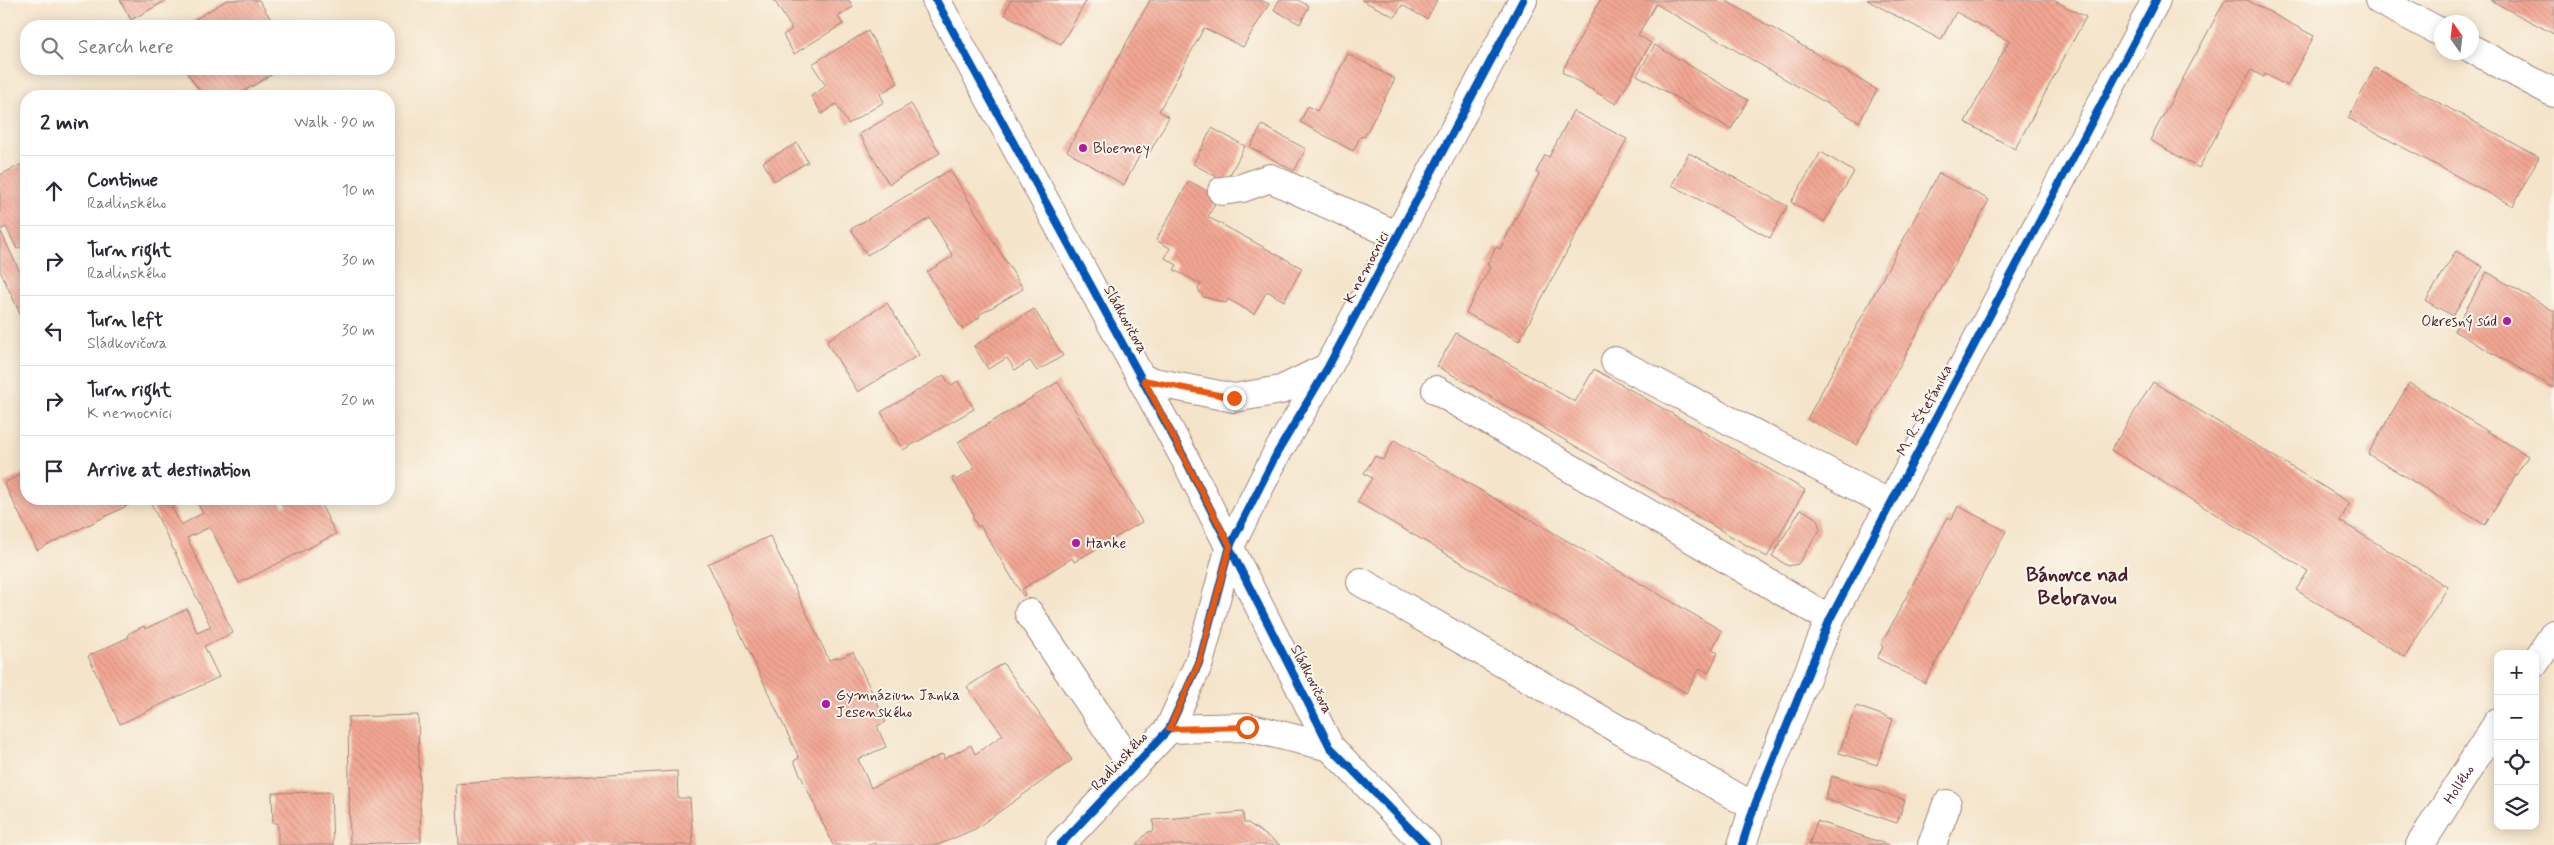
<!DOCTYPE html>
<html lang="en">
<head>
<meta charset="utf-8">
<style>
  :root { --surface:#fff; --page:#f7f7f7; --text:#2b2b33; --muted:#7c7c81; --line:#e1e1e2 }
  body { margin:0; font-family:Mynerve,sans-serif; background:var(--page); color:var(--text) }
  .controls { position:absolute; right:15px; bottom:15px; display:grid; overflow:hidden; border-radius:10px; box-shadow:0 2px 12px #0003 }
  .controls button { width:45px; height:45px; display:grid; place-items:center; padding:0; border:0; border-bottom:1px solid var(--line); background:var(--surface); color:var(--text); font:25px sans-serif }
  .compass { position:absolute; left:2434px; top:15px; width:45px; height:45px; border-radius:50%; background:var(--surface); box-shadow:0 2px 12px #0003; rotate:346deg }
  .stop { position:absolute; width:15px; height:15px; margin:-11px; border:4px solid #ea580c; border-radius:50%; background:#fff }
  .stop.end { background:#ea580c; border-color:#fff; box-shadow:0 1px 5px #0008 }
  .list { margin:0; padding:0; list-style:none }
  h2 { display:flex; justify-content:space-between; align-items:center; height:65px; margin:0; padding:0 20px; font-size:21px }
  h2 small { font-size:16px; font-weight:400; color:var(--muted) }
  .list li { display:grid; grid-template-columns:32px 1fr auto; gap:15px; align-items:center; box-sizing:border-box; height:70px; padding:0 20px; border-top:1px solid var(--line) }
  .list b { display:block; font-size:19px; white-space:nowrap }
  .list p { margin:0; font-size:16px; white-space:nowrap; color:var(--muted) }
  .list em { font-size:16px; font-style:normal; color:var(--muted) }
  .icon { flex:none; width:28px; height:28px; fill:none; stroke:currentColor; stroke-width:2; stroke-linecap:round; stroke-linejoin:round }
  .map { position:relative; flex:none; width:2554px; height:845px; overflow:hidden }
  .search { position:absolute; background:var(--surface); box-shadow:0 2px 12px #0003; left:20px; top:20px; width:375px; height:55px; display:flex; align-items:center; gap:12px; box-sizing:border-box; padding:0 18px; border-radius:20px; color:var(--muted); font-size:19px }
  .panel { position:absolute; background:var(--surface); box-shadow:0 2px 12px #0003; left:20px; top:90px; width:375px; height:415px; border-radius:20px }
  .map>svg:first-child { display:block }
</style>
</head>
<body>
<div class="map">
<svg width="2554" height="845" viewBox="0 0 2554 845">
  <defs>
    <pattern id="building-back-hatch" width="6" height="6" patternUnits="userSpaceOnUse" patternTransform="scale(1.25)"><rect width="6" height="6" fill="#f2a693"/><path d="M-1 5l2 2M0 0l6 6M5-1l2 2" fill="none" stroke="#d18e7f"/></pattern>
  </defs>
  <rect width="100%" height="100%" fill="#fbf7ec"/>
  <filter id="ink" filterUnits="userSpaceOnUse"><feTurbulence type="fractalNoise" baseFrequency=".02" numOctaves="2"/><feDisplacementMap in="SourceGraphic" scale="10" xChannelSelector="R" yChannelSelector="G"/><feConvolveMatrix kernelMatrix="1 2 1 2 8 2 1 2 1" color-interpolation-filters="sRGB"/></filter>
  <filter id="wash" filterUnits="userSpaceOnUse"><feTurbulence type="fractalNoise" baseFrequency=".0096" numOctaves="4" result="noise"/><feDisplacementMap in="SourceGraphic" scale="20" xChannelSelector="R" yChannelSelector="G"/><feGaussianBlur stdDeviation="1.12" result="paint"/><feColorMatrix in="noise" values="0 0 0 0 0 0 0 0 0 0 0 0 0 0 0 0 0 1.4 0 .05"/><feComposite in="paint" operator="in"/></filter>
  <g filter="url(#wash)">
    <rect width="100%" height="100%" fill="#f4e4ca"/>
    <g id="blocks">
      <path fill="url(#building-back-hatch)" d="M 120,0 L 167,0 L 131,20 Z
        M 227,0 L 259,0 L 275,26 L 184,26 Z
        M 774,0 L 849,0 L 853,7 L 838,16 L 843,24 L 794,54 L 783,35 L 792,29 Z
        M 1011,0 L 1087,0 L 1061,44 L 1004,14 Z
        M 1150,0 L 1261,0 L 1269,4 L 1243,47 L 1204,28 L 1159,111 L 1169,117 L 1150,152 L 1143,149 L 1124,185 L 1067,151 Z
        M 1279,0 L 1298,0 L 1309,6 L 1300,24 L 1274,10 Z
        M 1361,0 L 1437,0 L 1427,19 L 1402,5 L 1395,17 Z
        M 1600,0 L 1725,0 L 1877,90 L 1859,122 L 1656,4 L 1638,35 L 1651,43 L 1616,104 L 1562,72 Z
        M 1867,0 L 2053,0 L 2086,17 L 2015,149 L 1965,122 L 2009,41 L 1956,12 L 1941,40 Z
        M 2225,0 L 2247,0 L 2314,36 L 2287,86 L 2265,74 L 2264,77 L 2251,70 L 2199,168 L 2150,140 Z
        M 2490,0 L 2554,0 L 2554,34 Z
        M 868,31 L 898,83 L 880,94 L 884,102 L 848,124 L 836,104 L 822,114 L 811,96 L 826,86 L 812,64 Z
        M 1655,45 L 1748,100 L 1731,129 L 1637,75 Z
        M 1348,54 L 1395,79 L 1364,137 L 1361,136 L 1353,151 L 1300,122 L 1308,106 L 1317,111 Z
        M 2375,68 L 2539,157 L 2513,206 L 2348,118 Z
        M 185,69 L 281,69 L 236,96 L 203,96 Z
        M 911,104 L 940,153 L 889,184 L 859,134 Z
        M 1573,111 L 1627,139 L 1519,341 L 1466,313 L 1490,267 L 1487,265 L 1496,247 L 1500,249 L 1539,174 L 1536,172 L 1545,155 L 1549,157 Z
        M 1262,125 L 1306,149 L 1294,171 L 1250,147 Z
        M 1212,128 L 1245,146 L 1226,182 L 1193,164 Z
        M 797,143 L 808,162 L 774,181 L 763,162 Z
        M 1821,152 L 1854,172 L 1824,222 L 1791,202 Z
        M 1689,153 L 1787,206 L 1770,238 L 1672,185 Z
        M 26,162 L 26,245 L 17,249 L 6,227 L 0,230 L 0,175 Z
        M 950,170 L 1023,289 L 979,315 L 980,317 L 962,329 L 927,272 L 953,256 L 930,218 L 867,255 L 851,229 Z
        M 1939,173 L 1989,200 L 1857,445 L 1807,419 Z
        M 1189,181 L 1218,197 L 1208,217 L 1302,268 L 1284,301 L 1267,291 L 1254,314 L 1228,299 L 1226,303 L 1204,297 L 1198,289 L 1201,284 L 1174,270 L 1177,265 L 1165,258 L 1170,248 L 1156,240 Z
        M 0,230 L 26,285 L 26,326 L 0,271 Z
        M 2456,251 L 2483,267 L 2453,316 L 2426,301 Z
        M 2487,272 L 2554,311 L 2554,388 L 2454,331 Z
        M 887,303 L 919,355 L 858,392 L 826,341 Z
        M 1034,309 L 1063,356 L 1037,371 L 1030,361 L 1015,370 L 1007,358 L 988,369 L 974,346 Z
        M 1456,333 L 1575,402 L 1594,369 L 1805,490 L 1767,557 L 1437,366 Z
        M 944,375 L 950,386 L 958,381 L 974,409 L 903,450 L 881,412 Z
        M 1058,382 L 1142,522 L 1074,562 L 1072,558 L 1022,589 L 1025,595 L 1023,596 L 980,525 L 978,527 L 972,517 L 974,515 L 952,478 L 954,477 L 956,480 L 975,468 L 958,442 Z
        M 2153,382 L 2350,503 L 2340,521 L 2448,587 L 2405,657 L 2296,590 L 2308,571 L 2111,450 Z
        M 2409,383 L 2528,456 L 2485,525 L 2368,454 Z
        M 1394,440 L 1722,631 L 1712,649 L 1718,653 L 1708,673 L 1700,668 L 1686,693 L 1357,502 L 1372,478 L 1364,473 L 1375,456 L 1383,460 Z
        M 26,472 L 26,499 L 133,499 L 135,502 L 37,550 L 4,483 Z
        M 149,499 L 168,499 L 181,525 L 203,513 L 195,499 L 279,499 L 283,507 L 300,499 L 318,499 L 336,534 L 239,583 L 210,527 L 187,538 L 233,633 L 204,646 L 219,677 L 120,724 L 88,656 L 129,637 L 128,634 L 144,626 L 145,629 L 187,609 L 197,633 L 211,627 Z
        M 1958,506 L 2006,531 L 1925,683 L 1877,658 L 1883,647 L 1881,645 L 1948,517 L 1952,519 Z
        M 1801,509 L 1817,519 L 1820,530 L 1798,564 L 1788,566 L 1772,556 Z
        M 770,536 L 829,660 L 838,657 L 840,658 L 853,652 L 886,722 L 877,726 L 886,747 L 858,759 L 871,788 L 943,754 L 944,759 L 971,745 L 975,754 L 1003,735 L 967,687 L 1003,663 L 1072,760 L 975,829 L 938,845 L 876,845 L 875,843 L 869,845 L 833,845 L 794,761 L 799,758 L 708,564 Z
        M 1856,706 L 1893,719 L 1877,765 L 1839,753 Z
        M 418,715 L 421,842 L 350,844 L 348,717 Z
        M 677,771 L 678,798 L 690,798 L 693,845 L 459,845 L 456,784 Z
        M 1832,776 L 1905,800 L 1897,823 L 1825,799 Z
        M 331,792 L 333,845 L 278,845 L 278,823 L 273,823 L 272,793 Z
        M 1243,812 L 1244,823 L 1248,823 L 1280,845 L 1136,845 L 1148,832 L 1154,831 L 1153,820 Z
        M 1817,821 L 1889,845 L 1809,845 Z"/>
    </g>
  </g>
  <g filter="url(#ink)">
    <use href="#blocks" fill-opacity="0" stroke="#9f827a" stroke-width="1"/>
    <g fill="none" stroke-linecap="round" stroke-linejoin="round">
      <defs>
        <g id="minor">
          <path d="M 936,0 L 1184,457 L 1330,747 L 1426,845"/>
          <path d="M 2379,0 L 2442,33"/>
          <path d="M 2472,49 L 2554,93"/>
          <path d="M 1222,191 L 1242,188 L 1270,178 L 1398,236"/>
          <path d="M 1615,361 L 1890,504"/>
          <path d="M 1144,380 L 1234,398 L 1281,390 L 1328,367"/>
          <path d="M 1436,390 L 1830,619"/>
          <path d="M 1361,582 L 1754,807"/>
          <path d="M 1029,613 L 1133,767"/>
          <path d="M 2535,663 L 2554,634"/>
          <path d="M 1169,729 L 1247,727 L 1330,747"/>
          <path d="M 1060,845 L 1169,729 L 1199,663 L 1230,546 L 1277,453 L 1328,367 L 1523,0"/>
          <path d="M 1742,845 L 1754,807 L 1830,619 L 2156,0"/>
          <path d="M 1932,845 L 1947,804"/>
          <path id="s1" d="M 2420,845 L 2498,722"/>
        </g>
      </defs>
      <use href="#minor" stroke="#9f827a" stroke-width="30"/>
      <use href="#minor" stroke="#fff" stroke-width="28"/>
      <defs>
        <path id="cycleway" d="M 936,0 L 1184,457 L 1330,747 L 1426,845
          M 1060,845 L 1169,729 L 1199,663 L 1230,546 L 1277,453 L 1328,367 L 1523,0
          M 1742,845 L 1754,807 L 1830,619 L 2156,0"/>
      </defs>
      <use href="#cycleway" stroke="#fbf7ec" stroke-width="11"/>
      <use href="#cycleway" stroke="#0057b8" stroke-width="8"/>
    </g>
  </g>
  <g fill="none" stroke-linecap="round" stroke-linejoin="round" filter="url(#ink)">
    <path stroke="#ea580c" stroke-width="6" d="M 1234,398 L 1144,380 L 1230,546 L 1199,663 L 1169,729 L 1247,727"/>
  </g>
  <g fill="#b5179e" stroke="#fbf7ec" stroke-width="2">
    <circle cx="1083" cy="148" r="5"/>
    <circle cx="2507" cy="321" r="5"/>
    <circle cx="1076" cy="543" r="5"/>
    <circle cx="826" cy="704" r="5"/>
  </g>
  <g text-anchor="middle" stroke-width="4" stroke-linejoin="round" paint-order="stroke">
    <g font-size="15" fill="#4a1f2b" stroke="#fbf7ec" text-anchor="start">
      <text x="1093" y="153">Bloemey</text>
      <text x="2497" y="326" text-anchor="end">Okresný súd</text>
      <text x="1086" y="548">Hanke</text>
      <text x="836" y="700">Gymnázium Janka<tspan x="836" dy="17">Jesenského</tspan></text>
    </g>
    <g font-size="15" fill="#4a1f2b" stroke="#fbf7ec">
      <text transform="translate(1366 267) rotate(-62)" y="5">K nemocnici</text>
      <text transform="translate(1126 319) rotate(61)" y="5">Sládkovičova</text>
      <text transform="translate(1924 410) rotate(-62)" y="5">M. R. Štefánika</text>
      <text transform="translate(1312 679) rotate(63)" y="5">Sládkovičova</text>
      <text transform="translate(1119 761) rotate(-47)" y="5">Radlinského</text>
      <text dy="5" stroke="none"><textPath href="#s1" startOffset="72">Hollého</textPath></text>
    </g>
    <g font-size="20" font-weight="bold" fill="#4a1f2b" stroke="#fbf7ec">
      <text x="2077" y="581">Bánovce nad<tspan x="2077" dy="23">Bebravou</tspan></text>
    </g>
  </g>
</svg>
<div class="controls">
<button>+</button>
<button>−</button>
<button><svg class="icon" aria-label="locate" viewBox="0 0 24 24"><circle cx="12" cy="12" r="6"/><path d="M12 2v4M12 18v4M2 12h4M18 12h4"/></svg></button>
<button><svg class="icon" aria-label="layers" viewBox="0 0 24 24"><path d="M12 4l9 5-9 5-9-5zM3 14l9 5 9-5"/></svg></button>
</div>
<svg class="compass" viewBox="-18 -18 36 36"><path d="M0-13l5 13h-10z" fill="#e53935"/><path d="M0 13l5-13h-10z" fill="#7c7c81"/></svg>
<div class="stop" style="left:1247px;top:727px"></div>
<div class="stop end" style="left:1234px;top:398px"></div>
<div class="search"><svg class="icon" aria-label="search" viewBox="0 0 24 24"><circle cx="10" cy="10" r="6"/><path d="M15 15l6 6"/></svg>Search here</div>
<section class="panel">
<h2>2 min<small>Walk · 90 m</small></h2>
<ul class="list">
<li><svg class="icon" aria-label="ahead" viewBox="0 0 24 24"><path d="M12 20V5M6 11l6-6 6 6"/></svg><div><b>Continue</b><p>Radlinského</p></div><em>10 m</em></li>
<li><svg class="icon" aria-label="right" viewBox="0 0 24 24"><path d="M7 20v-9h11M14 6l5 5-5 5"/></svg><div><b>Turn right</b><p>Radlinského</p></div><em>30 m</em></li>
<li><svg class="icon" aria-label="left" viewBox="0 0 24 24"><path d="M17 20v-9H6M10 6l-5 5 5 5"/></svg><div><b>Turn left</b><p>Sládkovičova</p></div><em>30 m</em></li>
<li><svg class="icon" aria-label="right" viewBox="0 0 24 24"><path d="M7 20v-9h11M14 6l5 5-5 5"/></svg><div><b>Turn right</b><p>K nemocnici</p></div><em>20 m</em></li>
<li><svg class="icon" aria-label="arrive" viewBox="0 0 24 24"><path d="M6 21V4h12l-3 4 3 4H6"/></svg><div><b>Arrive at destination</b></div></li>
</ul>
</section>
</div>
</body>
</html>
